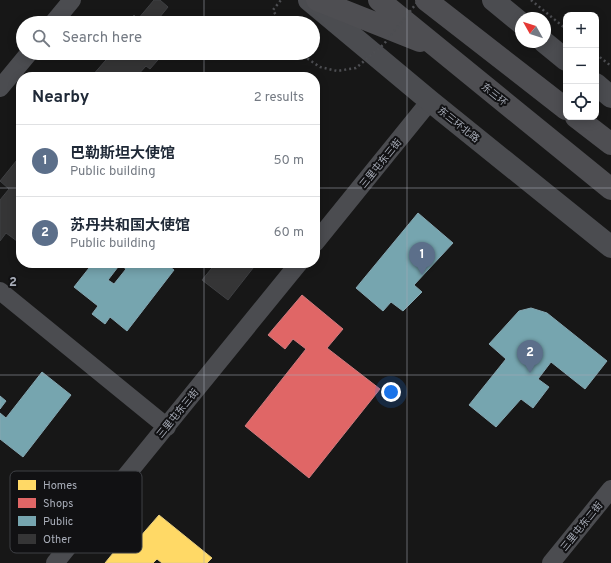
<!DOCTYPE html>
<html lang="en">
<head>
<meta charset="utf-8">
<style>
  :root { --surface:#fff; --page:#f6f6f7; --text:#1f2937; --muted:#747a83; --line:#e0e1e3; --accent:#757880 }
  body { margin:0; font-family:Overpass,"Noto Sans SC",sans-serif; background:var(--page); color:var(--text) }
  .controls { position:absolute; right:12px; top:12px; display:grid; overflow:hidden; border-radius:8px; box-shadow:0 2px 10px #0003 }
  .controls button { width:36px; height:36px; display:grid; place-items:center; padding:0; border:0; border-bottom:1px solid var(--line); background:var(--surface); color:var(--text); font:20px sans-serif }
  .compass { position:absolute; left:515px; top:12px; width:36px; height:36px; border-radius:50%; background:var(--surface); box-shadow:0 2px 10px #0003; rotate:309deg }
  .you { position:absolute; left:391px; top:392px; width:14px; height:14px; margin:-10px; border:3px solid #fff; border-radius:50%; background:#1a73e8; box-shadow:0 0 0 6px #1a73e833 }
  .badge { display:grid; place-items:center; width:26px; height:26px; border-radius:50%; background:var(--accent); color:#fff; font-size:13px; font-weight:700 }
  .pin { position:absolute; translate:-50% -33px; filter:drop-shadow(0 1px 2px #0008) }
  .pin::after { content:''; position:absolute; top:21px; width:14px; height:12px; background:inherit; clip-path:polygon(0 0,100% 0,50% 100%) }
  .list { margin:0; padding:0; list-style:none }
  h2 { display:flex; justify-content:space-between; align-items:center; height:52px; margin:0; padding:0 16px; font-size:17px }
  h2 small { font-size:13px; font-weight:400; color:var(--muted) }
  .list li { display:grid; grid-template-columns:26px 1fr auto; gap:12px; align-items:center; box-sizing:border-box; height:72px; padding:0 16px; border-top:1px solid var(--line) }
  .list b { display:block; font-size:15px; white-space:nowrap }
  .list p { margin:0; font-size:13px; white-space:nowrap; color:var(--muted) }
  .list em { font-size:13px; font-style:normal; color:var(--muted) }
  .icon { flex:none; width:22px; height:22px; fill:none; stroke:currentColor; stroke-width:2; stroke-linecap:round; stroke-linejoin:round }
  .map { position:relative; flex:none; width:611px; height:563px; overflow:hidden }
  .search { position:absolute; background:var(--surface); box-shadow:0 2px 10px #0003; left:16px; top:16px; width:304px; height:44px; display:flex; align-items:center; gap:10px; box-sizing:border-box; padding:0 14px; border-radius:22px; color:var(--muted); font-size:15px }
  .panel { position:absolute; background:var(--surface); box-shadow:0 2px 10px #0003; left:16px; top:72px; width:304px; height:196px; border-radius:16px }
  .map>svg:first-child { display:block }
</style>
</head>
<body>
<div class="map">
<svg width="611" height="563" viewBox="0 0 611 563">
  <rect width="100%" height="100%" fill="#171717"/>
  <path fill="#ffd966" stroke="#e5cc7f" d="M 159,515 L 212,558 L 207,563 L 162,563 L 157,559 L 153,563 L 105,563 L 131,531 L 139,538 Z"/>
  <path fill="#e06666" stroke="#cf7b7f" d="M 302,295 L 343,329 L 327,348 L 380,389 L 309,478 L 245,426 L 306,349 L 293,339 L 285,349 L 268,335 Z"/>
  <path fill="#76a5af" stroke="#85a7b2" d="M 418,213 L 453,243 L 414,285 L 422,292 L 403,311 L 391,302 L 383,311 L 356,288 Z
    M 93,263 L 112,263 L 118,267 L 108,280 L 114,284 L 126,269 L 118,263 L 165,263 L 174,270 L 127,331 L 110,317 L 105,324 L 92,314 L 98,306 L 74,287 Z
    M 531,308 L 547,313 L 607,361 L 585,389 L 551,362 L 538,379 L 549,387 L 533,408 L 521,399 L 496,427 L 469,405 L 506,359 L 489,344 L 519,311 Z
    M 42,372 L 71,395 L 23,457 L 0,439 L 0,413 L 6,418 Z
    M 0,396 L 6,401 L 0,409 Z"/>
  <path fill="#353536" stroke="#3f4043" d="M 154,0 L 160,0 L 168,7 L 155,23 L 127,23 L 134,15 L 138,19 Z
    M 112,53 L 164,53 L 150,69 L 146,66 L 136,77 L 94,77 L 92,76 Z
    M 21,155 L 21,244 L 6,233 L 0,241 L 0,200 L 9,189 L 0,181 Z
    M 216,263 L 257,263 L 228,300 L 202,280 Z"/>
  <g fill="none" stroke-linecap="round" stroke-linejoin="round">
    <path stroke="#4d4e52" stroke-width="2.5" stroke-dasharray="2 3" stroke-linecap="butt" d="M 531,0 L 566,29
      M 280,23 L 273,10 L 281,0
      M 596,54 L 611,66"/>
    <path stroke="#4b4c50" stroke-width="18" d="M 53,23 L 72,0
      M 0,88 L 29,53
      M 315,243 L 430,101
      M 0,291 L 167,427
      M 55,563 L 299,263
      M 551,563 L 611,489"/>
    <path stroke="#4b4c50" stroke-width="22" d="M 309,0 L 430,101 L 611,247
      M 493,0 L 521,23
      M 544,42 L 566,60
      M 596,84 L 611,97"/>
    <path stroke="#4e4e52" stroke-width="22" d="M 317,0 L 420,41
      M 379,0 L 611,189
      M 426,0 L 566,109
      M 576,117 L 611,144"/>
    <path stroke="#4d4e52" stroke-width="2.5" stroke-dasharray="2 3" stroke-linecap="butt" d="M 299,53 L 320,67 L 337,71 L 356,68 L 384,44 L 419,0"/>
  </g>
  <path fill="none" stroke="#a8adb8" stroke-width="1" stroke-opacity="0.55" d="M 204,0 L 204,23M 407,0 L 407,563M 204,53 L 204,77M 0,188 L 21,188M 315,188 L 611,188M 204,263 L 204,563M 0,375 L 611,375"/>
  <g text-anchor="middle" stroke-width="4" stroke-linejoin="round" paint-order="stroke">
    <g font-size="10" fill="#a8adb8" stroke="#111113">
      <text transform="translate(495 94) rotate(39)" y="4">东三环</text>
      <text transform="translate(459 124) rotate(39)" y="4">东三环北路</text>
      <text transform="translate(380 163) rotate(-51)" y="4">三里屯东三街</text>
      <text transform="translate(177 413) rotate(-51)" y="4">三里屯东三街</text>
      <text transform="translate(581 526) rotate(-51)" y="4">三里屯东二街</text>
    </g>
  </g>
  <rect x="10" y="471" width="132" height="82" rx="6" fill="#111113" stroke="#3e4045" stroke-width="1"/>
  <rect x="18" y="480" width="18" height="10" fill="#ffd966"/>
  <rect x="18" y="498" width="18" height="10" fill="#e06666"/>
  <rect x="18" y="516" width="18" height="10" fill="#76a5af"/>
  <rect x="18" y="534" width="18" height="10" fill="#353536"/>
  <g font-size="11" fill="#a8adb8">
    <text x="43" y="489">Homes</text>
    <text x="43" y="507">Shops</text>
    <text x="43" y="525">Public</text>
    <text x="43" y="543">Other</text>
  </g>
  <g font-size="13" text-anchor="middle" font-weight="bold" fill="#a8adb8" stroke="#111113" stroke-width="4" stroke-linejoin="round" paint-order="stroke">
    <text x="13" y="286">2</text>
  </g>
</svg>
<div class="controls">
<button>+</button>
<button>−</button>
<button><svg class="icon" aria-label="locate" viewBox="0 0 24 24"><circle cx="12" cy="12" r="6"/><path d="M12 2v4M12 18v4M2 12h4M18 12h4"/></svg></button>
</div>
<svg class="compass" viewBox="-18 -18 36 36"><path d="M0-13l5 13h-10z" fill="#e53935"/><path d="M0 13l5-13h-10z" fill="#747a83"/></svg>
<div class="you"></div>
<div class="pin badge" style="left:422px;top:275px;background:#5c6f8a">1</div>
<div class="pin badge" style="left:530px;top:373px;background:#5c6f8a">2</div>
<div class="search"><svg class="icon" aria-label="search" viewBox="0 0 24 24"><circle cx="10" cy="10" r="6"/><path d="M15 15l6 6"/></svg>Search here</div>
<section class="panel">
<h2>Nearby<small>2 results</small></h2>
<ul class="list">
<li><span class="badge" style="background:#5c6f8a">1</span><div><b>巴勒斯坦大使馆</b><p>Public building</p></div><em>50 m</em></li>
<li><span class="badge" style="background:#5c6f8a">2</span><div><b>苏丹共和国大使馆</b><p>Public building</p></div><em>60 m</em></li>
</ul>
</section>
</div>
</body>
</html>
